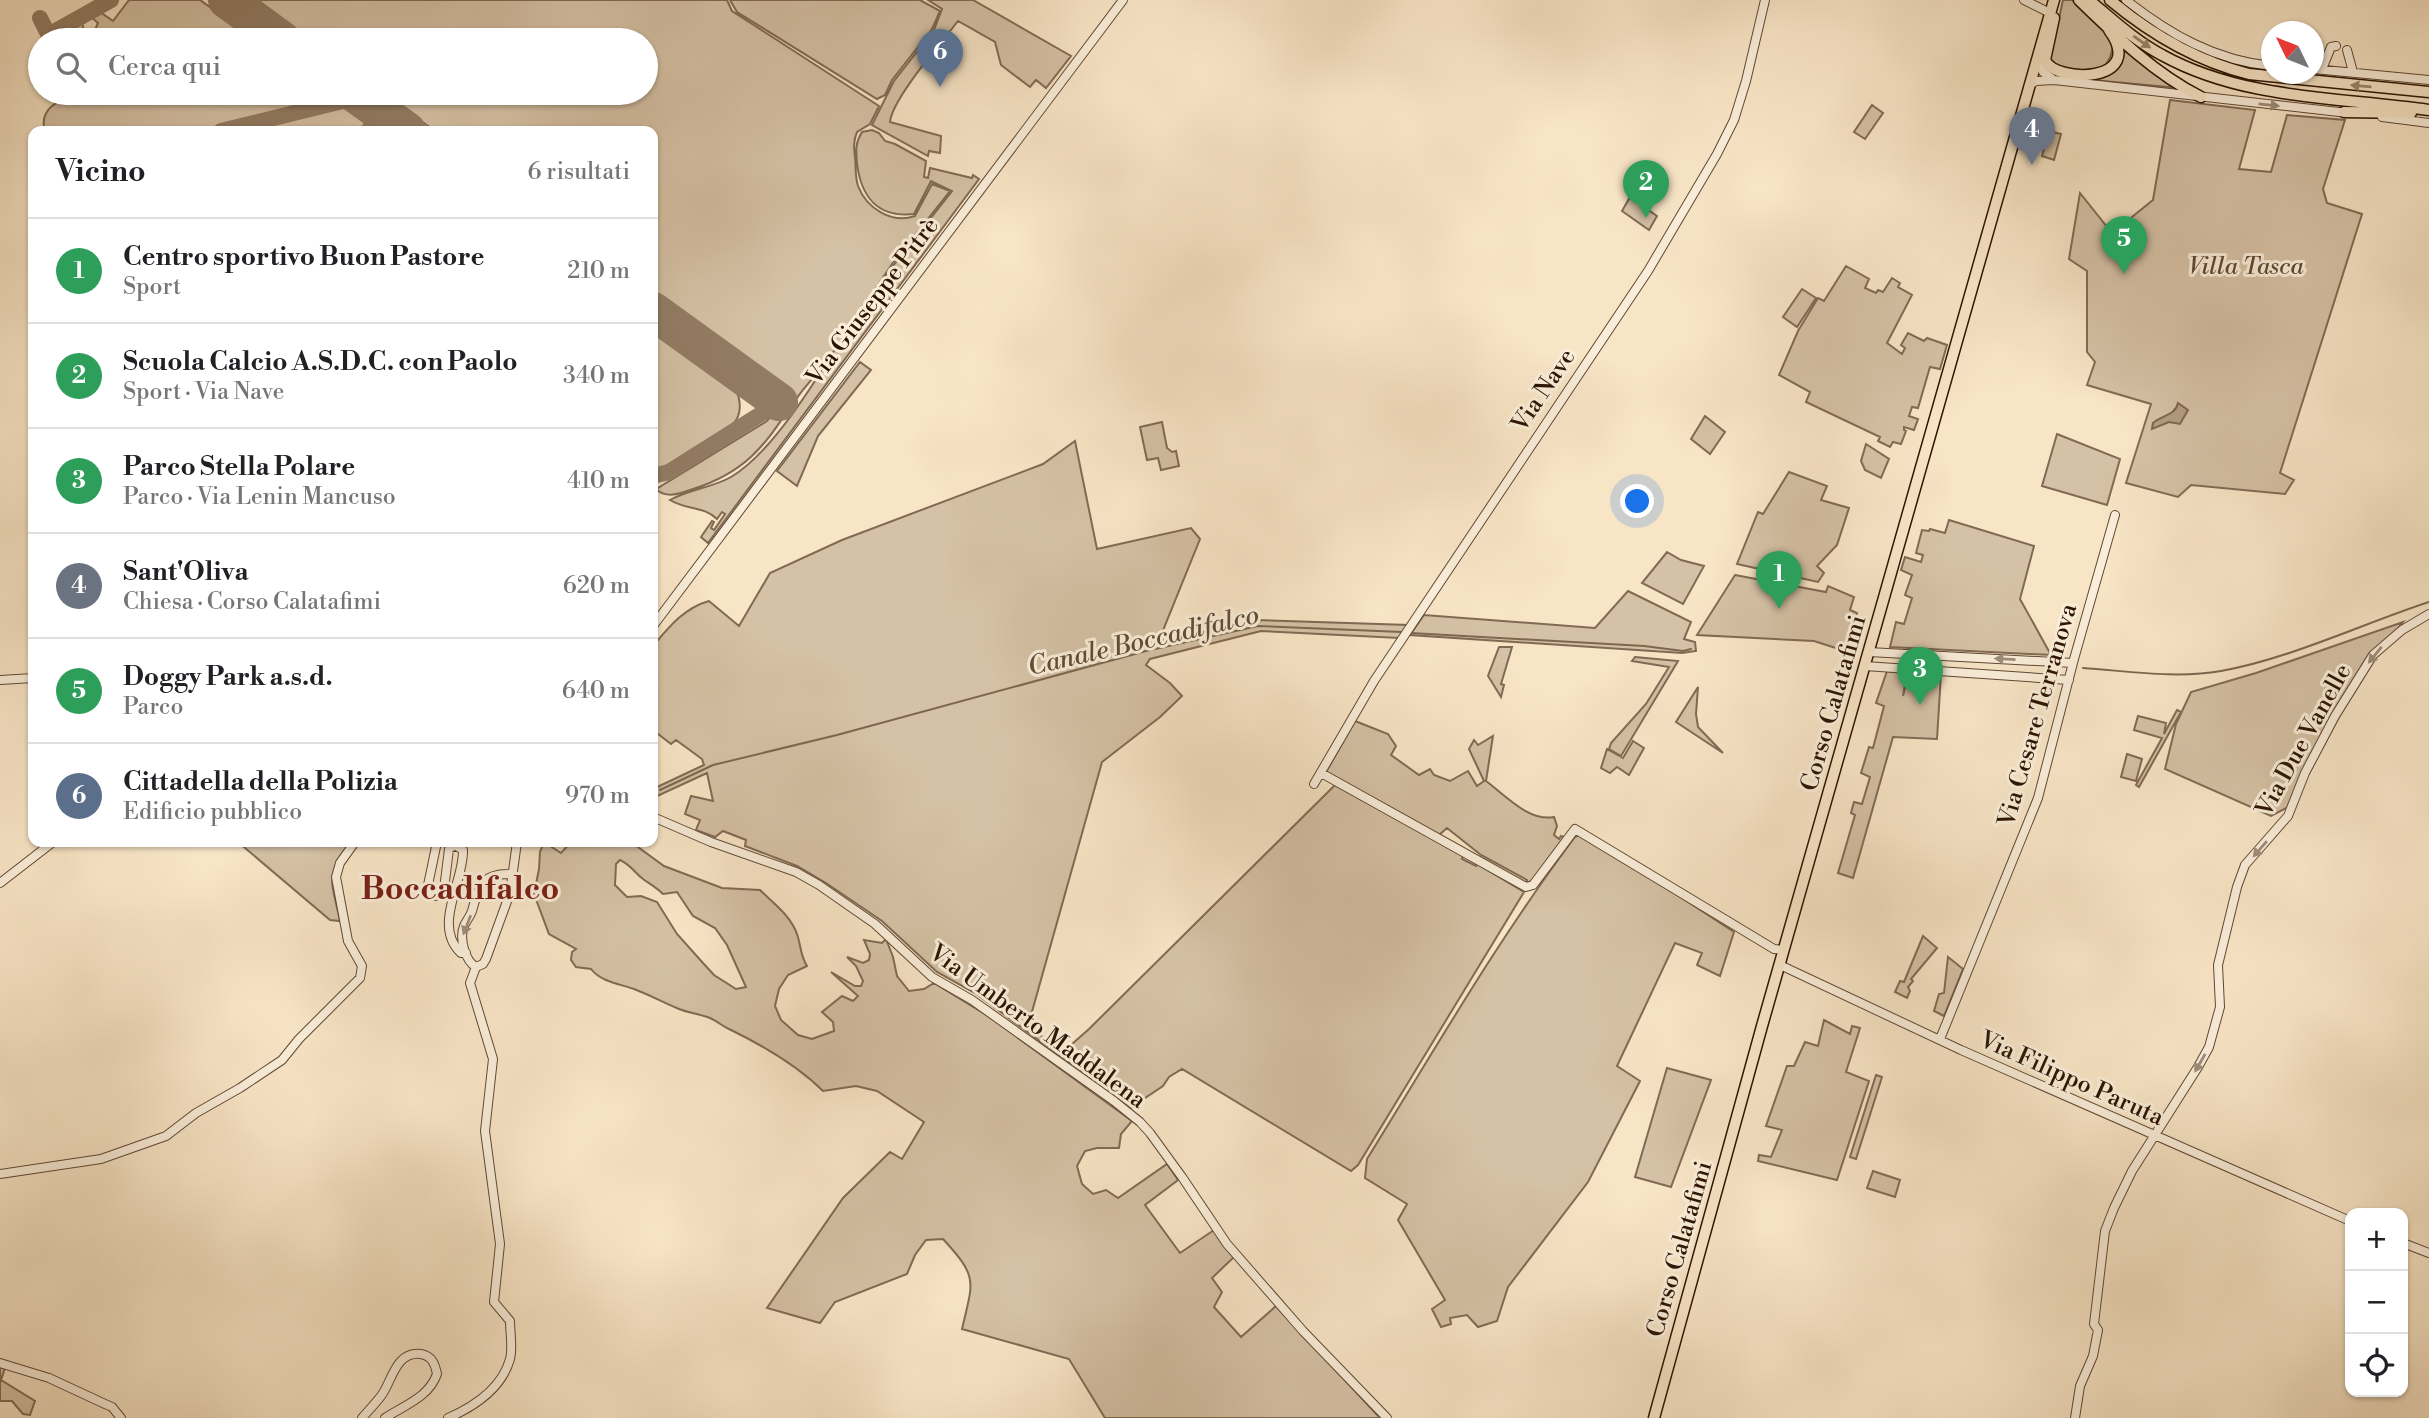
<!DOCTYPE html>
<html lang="it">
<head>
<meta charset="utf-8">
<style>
  :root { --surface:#fff; --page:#f2f2f2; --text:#202124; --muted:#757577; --line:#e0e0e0; --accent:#8f2418 }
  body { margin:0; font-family:"Libre Bodoni",serif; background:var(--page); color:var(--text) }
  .controls { position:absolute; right:21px; bottom:21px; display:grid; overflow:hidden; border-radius:14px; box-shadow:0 2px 5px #0004 }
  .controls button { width:63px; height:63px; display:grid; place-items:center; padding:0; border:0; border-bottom:2px solid var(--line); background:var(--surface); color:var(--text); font:35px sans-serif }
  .compass { position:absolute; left:2261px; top:21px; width:63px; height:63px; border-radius:50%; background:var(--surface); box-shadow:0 2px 5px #0004; rotate:313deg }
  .you { position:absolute; left:1638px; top:502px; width:24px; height:24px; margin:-18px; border:5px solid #fff; border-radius:50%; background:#1a73e8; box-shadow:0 0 0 10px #1a73e833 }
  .badge { display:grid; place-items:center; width:46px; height:46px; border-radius:50%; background:var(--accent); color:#fff; font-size:23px; font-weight:700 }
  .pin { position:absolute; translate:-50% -58px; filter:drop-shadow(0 2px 4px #0008) }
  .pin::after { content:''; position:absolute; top:37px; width:24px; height:21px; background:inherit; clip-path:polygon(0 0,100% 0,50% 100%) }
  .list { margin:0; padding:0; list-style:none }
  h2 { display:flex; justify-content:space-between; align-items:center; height:91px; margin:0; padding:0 28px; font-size:30px }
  h2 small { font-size:23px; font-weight:400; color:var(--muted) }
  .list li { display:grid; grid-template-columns:46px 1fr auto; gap:21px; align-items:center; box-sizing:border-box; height:105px; padding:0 28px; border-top:2px solid var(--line) }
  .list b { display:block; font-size:26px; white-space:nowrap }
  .list p { margin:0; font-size:23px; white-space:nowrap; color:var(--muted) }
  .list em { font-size:23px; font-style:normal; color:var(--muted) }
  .icon { flex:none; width:38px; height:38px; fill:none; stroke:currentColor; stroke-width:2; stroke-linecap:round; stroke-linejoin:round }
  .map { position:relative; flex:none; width:2429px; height:1418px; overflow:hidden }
  .search { position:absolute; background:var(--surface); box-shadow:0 2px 5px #0004; left:28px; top:28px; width:630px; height:77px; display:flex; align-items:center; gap:18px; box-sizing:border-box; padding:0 24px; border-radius:38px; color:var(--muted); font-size:26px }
  .panel { position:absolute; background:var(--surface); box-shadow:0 2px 5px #0004; left:28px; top:126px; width:630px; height:721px; border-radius:14px }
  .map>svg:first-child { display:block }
</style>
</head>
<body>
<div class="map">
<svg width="2429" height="1418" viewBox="0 0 2429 1418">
  <rect width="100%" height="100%" fill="#f8e5c6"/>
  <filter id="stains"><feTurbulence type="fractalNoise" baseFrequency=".00286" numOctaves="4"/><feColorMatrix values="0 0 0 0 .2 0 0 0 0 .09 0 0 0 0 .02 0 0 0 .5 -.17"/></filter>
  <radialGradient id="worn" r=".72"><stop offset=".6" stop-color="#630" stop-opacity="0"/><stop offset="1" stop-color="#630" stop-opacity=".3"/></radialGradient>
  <path fill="#d5c1a5" stroke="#816a54" stroke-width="2" fill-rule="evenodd" d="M 129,0 L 200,0 L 256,40 L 78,40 L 79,31 L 73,27 L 82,22 L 84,31 L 88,33 L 94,32 L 98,23 L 91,17 L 100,12 L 113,21 Z
    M 255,0 L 727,0 L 732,11 L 879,106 L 870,124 L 857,132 C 853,141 854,149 855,158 C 856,167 855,177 858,186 C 867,209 892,224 915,216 L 932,184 L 950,191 L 892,264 L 830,357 L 893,266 L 952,191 L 931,181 L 914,214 C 878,218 861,197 857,163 C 856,151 855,143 862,132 L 872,130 L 879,133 L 885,141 L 895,144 L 926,161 L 924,177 L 928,178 L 930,168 L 972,178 L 973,175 L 979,179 L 708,543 L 701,537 L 712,521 L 714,522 L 711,528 L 714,530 L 725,514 L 722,512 L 717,519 C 704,506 686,510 670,500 C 689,489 712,488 731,477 C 765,457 804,399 825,365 C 774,415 772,464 693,489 C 681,493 668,499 657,490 L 658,488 L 767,421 L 790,390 L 653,290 L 653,131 L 435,131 L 382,93 L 646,93 L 646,40 L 310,40 Z
    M 730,0 L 920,0 L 940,11 L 932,29 L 892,80 L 885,95 L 877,99 L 737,12 Z
    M 928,0 L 973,0 L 1071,56 L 1046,88 L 1036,80 L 1030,87 L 1001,65 L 995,42 L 958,21 C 942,42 892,99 890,122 L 941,136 L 940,153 L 929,151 L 928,156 L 872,125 L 894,81 L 934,30 L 942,9 Z
    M 2063,0 L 2072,0 L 2113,39 C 2112,79 2089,71 2059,68 L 2050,59 Z
    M 2122,45 L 2179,88 L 2092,80 L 2111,73 Z
    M 78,93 L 327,93 L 328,95 L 327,98 L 201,131 L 45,131 C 38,108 60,100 78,93 Z
    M 2170,100 L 2255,110 L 2239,169 L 2271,172 L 2287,115 L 2345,120 L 2323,189 L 2327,203 L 2362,214 L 2280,473 L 2294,480 L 2285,494 L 2191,485 L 2178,497 L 2126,483 L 2151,404 L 2087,385 L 2095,362 L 2087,352 L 2087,271 L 2069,259 L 2080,193 L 2112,233 L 2153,200 Z
    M 337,104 L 344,105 L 365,120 L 366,124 L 362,131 L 236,131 Z
    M 1872,105 L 1883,113 L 1865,139 L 1854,132 Z
    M 2049,131 L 2061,134 L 2054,160 L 2042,156 Z
    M 1630,197 L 1657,216 L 1649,230 L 1622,211 Z
    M 1846,266 L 1869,279 L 1865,288 L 1876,293 L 1878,290 L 1883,292 L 1892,278 L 1900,283 L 1898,287 L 1912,295 L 1887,343 L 1902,354 L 1905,348 L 1901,345 L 1908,333 L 1924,341 L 1927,338 L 1947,345 L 1940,369 L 1930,367 L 1918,408 L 1912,407 L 1909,416 L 1918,419 L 1914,430 L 1904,427 L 1904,430 L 1906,431 L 1901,444 L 1893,442 L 1890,447 L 1878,441 L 1880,437 L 1806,402 L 1810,392 L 1779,375 L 1798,331 L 1818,298 L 1824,301 Z
    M 1802,289 L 1816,298 L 1797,327 L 1783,317 Z
    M 653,329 L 736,390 C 741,401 742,415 733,424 L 661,469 L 654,470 Z
    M 860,362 L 871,370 L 818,436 L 797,486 L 777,471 Z
    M 1705,416 L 1725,432 L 1710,454 L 1691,439 Z
    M 1162,422 L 1167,448 L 1172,452 L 1176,451 L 1179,466 L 1161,470 L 1158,458 L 1147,460 L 1140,427 Z
    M 2057,434 L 2120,459 L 2107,505 L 2042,486 Z
    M 1075,441 L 1097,549 L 1191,528 L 1200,539 L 1162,633 L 1163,642 L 1256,620 L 1408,625 L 1399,638 L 1261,631 L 1150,659 L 1146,665 L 1170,683 L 1182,696 L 1160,717 L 1102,762 L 1028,1026 L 1063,1052 L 1089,1029 L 1335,785 L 1463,855 L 1462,859 L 1476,866 L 1477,864 L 1524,892 L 1358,1165 L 1351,1171 L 1182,1069 L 1169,1077 L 1163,1086 L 1130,1108 L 975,993 L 937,972 L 882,921 L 826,883 L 797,866 L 745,846 L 746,840 L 723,831 L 715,837 L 696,830 L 700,820 L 685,814 L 691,796 L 713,801 L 707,773 L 653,798 L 653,789 L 704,765 L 702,759 L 676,740 L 671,744 L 653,730 L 653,646 C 669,627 684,608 709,601 L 739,626 L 770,573 L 842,540 L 1043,464 Z
    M 1866,444 L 1889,459 L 1881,478 L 1865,470 L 1861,461 Z
    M 1789,472 L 1827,486 L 1821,500 L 1849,508 L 1837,545 L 1817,566 L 1824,573 L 1818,582 L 1737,564 L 1758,512 L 1763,514 Z
    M 1949,520 L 2034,546 L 2020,599 L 2051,655 L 1890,647 L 1896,622 L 1904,624 L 1912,598 L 1905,595 L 1912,575 L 1901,570 L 1905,557 L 1921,562 L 1923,555 L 1916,553 L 1922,530 L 1929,531 L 1930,529 L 1945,533 Z
    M 1667,552 L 1681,560 L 1704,566 L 1683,604 L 1642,583 Z
    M 1735,575 L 1826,592 L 1828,586 L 1854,597 L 1850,610 L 1857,613 L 1845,651 L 1814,641 L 1697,635 Z
    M 1628,591 L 1691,622 L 1684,639 L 1695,642 L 1696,651 L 1682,653 L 1410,635 L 1424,615 L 1595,628 Z
    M 2403,622 L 2362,674 L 2292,805 L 2271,816 L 2165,769 L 2176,724 L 2191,692 L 2256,673 Z
    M 1499,647 L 1512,647 L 1501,684 L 1504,685 L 1501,697 L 1488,676 Z
    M 1635,657 L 1678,661 L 1621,756 L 1609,749 L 1611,743 L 1646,704 L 1669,667 L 1632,661 Z
    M 1887,671 L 1907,673 L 1903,696 L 1909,672 L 1941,674 L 1937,739 L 1893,737 L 1853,878 L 1838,873 L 1855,815 L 1851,813 L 1854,802 L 1862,804 L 1870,777 L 1861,773 L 1869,747 L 1873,748 L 1884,706 L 1876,703 Z
    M 1698,687 L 1696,714 L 1698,727 L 1723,753 L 1676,722 Z
    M 2177,710 L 2181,712 L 2139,787 L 2136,785 L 2162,738 L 2134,730 L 2138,716 L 2166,723 L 2164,734 Z
    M 1355,721 L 1388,734 L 1396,746 L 1391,755 L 1419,775 L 1430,769 L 1434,775 L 1450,781 L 1468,771 L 1477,786 L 1484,781 L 1469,749 L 1474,740 L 1478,745 L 1493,736 L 1486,781 C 1505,795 1529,822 1554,817 L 1557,826 L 1554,835 L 1559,839 L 1561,836 L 1564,837 L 1532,881 L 1526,883 L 1527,880 L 1481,855 L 1447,828 L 1439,835 L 1326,772 Z
    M 1633,741 L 1644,748 L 1629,775 L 1617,767 L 1610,773 L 1601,768 L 1607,749 L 1623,758 Z
    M 2127,754 L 2142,759 L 2136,781 L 2121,777 Z
    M 1579,835 L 1639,870 L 1734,932 L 1720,976 L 1697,965 L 1702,953 L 1675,943 L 1617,1066 L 1640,1081 L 1588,1182 L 1508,1287 L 1497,1321 L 1478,1327 L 1467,1315 L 1450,1318 L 1451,1324 L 1441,1327 L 1432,1309 L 1445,1300 L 1398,1220 L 1407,1204 L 1365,1178 L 1367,1159 C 1434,1051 1498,939 1575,837 Z
    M 238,842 L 350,842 C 325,879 331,878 340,921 L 330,920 Z
    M 544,842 L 561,853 L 571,842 L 631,842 L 664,866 L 722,888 L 760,890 C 774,904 790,915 797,934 C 801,945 800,955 807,966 L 788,975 L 779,989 L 775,1006 L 781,1020 L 798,1035 L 812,1039 L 834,1031 L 833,1022 L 822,1012 L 842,996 L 853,1001 L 858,996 L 831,972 L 855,986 L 861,986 L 863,981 L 856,966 L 847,957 L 863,963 L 869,960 L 870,954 L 864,940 L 882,943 L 886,939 L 893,957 L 897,976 L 909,991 L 924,989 L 934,983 L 988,1016 L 1132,1121 L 1121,1134 L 1119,1148 L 1097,1148 L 1085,1151 L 1077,1166 L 1082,1184 L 1093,1194 L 1106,1190 L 1118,1198 L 1167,1164 L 1178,1180 L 1145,1205 L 1180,1253 L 1214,1230 L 1234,1257 L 1212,1278 L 1222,1292 L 1214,1307 L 1241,1337 L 1276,1306 L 1380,1418 L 1105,1418 L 1069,1359 L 962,1329 C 973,1281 979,1278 943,1239 L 926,1240 L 915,1255 L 907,1274 L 835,1302 L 820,1323 L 767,1308 L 843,1198 L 890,1152 L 902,1159 L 924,1122 L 877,1091 L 856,1086 L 823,1091 C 796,1064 762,1045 729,1029 C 722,1026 717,1021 710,1018 C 700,1014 689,1013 679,1009 C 664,1003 650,995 634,989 C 620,984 601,982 591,969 L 576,967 L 571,960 L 572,952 L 576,949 L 549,934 L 534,894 L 539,869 L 540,852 ZM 620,860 C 631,865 634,872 643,879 C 650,884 657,888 663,894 L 677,892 L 693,916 L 715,928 L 727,945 L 746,987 L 736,989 L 714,975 L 703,963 L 677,934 L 657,902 L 641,896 L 627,897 L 615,885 L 616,864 Z
    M 1923,936 L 1937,948 L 1911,979 L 1913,981 L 1908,987 L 1910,991 L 1907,998 L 1895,992 L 1900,981 L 1904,982 Z
    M 1948,957 L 1963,969 L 1944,1016 L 1934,1011 L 1939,994 L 1944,993 Z
    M 1824,1020 L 1850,1034 L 1852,1026 L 1860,1028 L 1846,1072 L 1869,1081 L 1837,1180 L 1758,1161 L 1759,1155 L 1771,1157 L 1782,1130 L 1766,1126 L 1787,1066 L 1794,1066 L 1805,1042 L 1818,1046 Z
    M 1667,1068 L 1711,1080 L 1671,1187 L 1635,1177 Z
    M 1876,1075 L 1882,1077 L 1856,1159 L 1850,1157 Z
    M 1873,1171 L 1900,1180 L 1895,1197 L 1867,1188 Z
    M 0,1367 L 5,1368 L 1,1380 L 35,1401 L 30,1415 L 23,1414 L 12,1401 L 0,1401 Z"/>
  <path fill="#b39e83" stroke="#7d674f" stroke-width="2" d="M 2178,403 L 2188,410 L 2180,424 L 2169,422 L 2152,429 L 2153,423 C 2162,415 2175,416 2178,403 Z"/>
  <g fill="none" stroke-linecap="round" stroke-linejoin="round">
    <path stroke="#7d674f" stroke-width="2" d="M 1411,633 L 1644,646 L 1683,651 L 1691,649
      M 2083,668 C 2128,671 2176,679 2221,671 C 2289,659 2362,624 2429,602
      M 660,790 L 713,765 L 837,735 L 1146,651 L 1258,626 L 1402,632"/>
    <path stroke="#927c64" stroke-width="16" d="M 40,18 L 47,32 L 52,33 L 111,0
      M 221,131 L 359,97
      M 368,131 L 381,112
      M 653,476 L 669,472 L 764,412 L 775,399"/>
    <path stroke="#927c64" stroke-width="38" d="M 227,0 L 282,40
      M 354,93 L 407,131
      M 653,311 L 779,402"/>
    <defs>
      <path id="minor" d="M 2024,0 L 2050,13
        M 2126,0 C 2169,34 2216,61 2272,66
        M 2347,50 L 2353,72
        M 2038,59 L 2043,72 L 2054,80
        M 2314,69 L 2429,80
        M 2322,69 L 2331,47 L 2336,46
        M 2029,85 L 2036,81 L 2054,80 L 2348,113
        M 2382,117 L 2429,123
        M 653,626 L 1123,0
        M 1869,652 L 2073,663
        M 1865,666 L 2069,680
        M 0,680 L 33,678
        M 1321,773 L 1526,887 L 1533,885 L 1575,829 L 1774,949 L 1784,950
        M 1314,784 L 1374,681 L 1648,271 L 1717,154 L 1734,120 L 1746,81 L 1765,0
        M 653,817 L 711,842 L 796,872 L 819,885 L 875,924 L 932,977 L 972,1000 L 1114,1101 L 1140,1122 L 1150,1133 L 1182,1177 L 1227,1244 L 1303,1331 L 1387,1418
        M 437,842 L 428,885 L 429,892 L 434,896 L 440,895 L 444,889 L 449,849 L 455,845 L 463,850 C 464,882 432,926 461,953 L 466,953
        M 0,883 L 53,842
        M 1780,965 L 1961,1050 L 2350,1221
        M 476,967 L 483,964 L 486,959 L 510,893 L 517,842
        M 476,967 C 465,961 459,938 464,926 C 466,921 470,917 472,911 C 479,886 481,873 511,874
        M 1940,1039 L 2038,798 L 2074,659 L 2115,515
        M 0,1174 L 101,1159 L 166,1136 L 196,1113 L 240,1088 L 282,1060 L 299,1039 L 360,978 L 362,966 L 348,941 L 336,877 L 340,863 L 355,842
        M 2403,1243 L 2429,1253
        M 0,1363 L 49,1378 L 105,1404 L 112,1407 L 121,1418
        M 362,1418 C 368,1411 375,1404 381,1396 C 392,1382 395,1351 421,1354 C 432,1356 435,1364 437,1374 C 429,1397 405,1405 385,1418
        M 448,1418 C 473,1407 502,1388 510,1359 C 513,1348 510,1333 510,1321 L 494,1302 L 500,1244 L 485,1131 L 493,1059 L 470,983 L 476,967
        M 2075,1418 L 2080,1386 L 2093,1356 L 2098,1330 L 2094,1324 L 2105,1231 L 2114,1208 L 2132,1171 L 2198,1067 L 2209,1047 L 2220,1007 L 2218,965 L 2237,887 L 2245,865 L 2288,816 L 2305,773 L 2335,716 L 2373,655 L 2402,630 L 2429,614"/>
      <path id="major" d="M 2079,0 C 2116,36 2155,74 2201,97
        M 2089,0 C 2112,19 2135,41 2162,55 C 2243,100 2339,97 2429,110
        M 2110,0 C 2152,35 2196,61 2249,74 L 2429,92
        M 2054,18 L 2045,60 C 2055,84 2148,83 2109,30
        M 2344,112 L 2411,113
        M 1654,1418 L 1762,1026 L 2054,0"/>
    </defs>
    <use href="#minor" stroke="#604833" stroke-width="10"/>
    <use href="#major" stroke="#2d1402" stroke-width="13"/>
    <use href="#minor" stroke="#faeeda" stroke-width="8"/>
    <use href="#major" stroke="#f8e5c6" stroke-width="10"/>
  </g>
  <defs><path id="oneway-solid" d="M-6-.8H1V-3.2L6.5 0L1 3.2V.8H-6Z" transform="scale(1.75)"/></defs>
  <g fill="#9d876e">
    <use href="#oneway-solid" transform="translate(2142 42) rotate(35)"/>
    <use href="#oneway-solid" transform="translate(2361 86) rotate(-175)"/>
  </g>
  <g fill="#9e8c79">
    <use href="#oneway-solid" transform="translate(2269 105) rotate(6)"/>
    <use href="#oneway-solid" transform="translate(2375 655) rotate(129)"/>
    <use href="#oneway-solid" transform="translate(2005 659) rotate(-177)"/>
    <use href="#oneway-solid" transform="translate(2260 849) rotate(131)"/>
    <use href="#oneway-solid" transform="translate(467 925) rotate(111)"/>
    <use href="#oneway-solid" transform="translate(2200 1063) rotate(120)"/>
  </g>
  <g text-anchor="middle" stroke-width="6" stroke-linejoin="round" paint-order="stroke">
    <g font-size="24" font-style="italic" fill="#5f4833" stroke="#faeeda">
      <text x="2246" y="274">Villa Tasca</text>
    </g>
    <g font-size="24" fill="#2d1402" stroke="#faeeda">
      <text transform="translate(872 301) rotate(-53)" y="8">Via Giuseppe Pitrè</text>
      <text transform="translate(1543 390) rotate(-56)" y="8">Via Nave</text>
      <text transform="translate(1833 703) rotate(-74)" y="8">Corso Calatafimi</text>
      <text transform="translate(2037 715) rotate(-74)" y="8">Via Cesare Terranova</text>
      <text transform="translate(2303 740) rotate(-61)" y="8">Via Due Vanelle</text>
      <text transform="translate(1038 1026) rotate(36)" y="8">Via Umberto Maddalena</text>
      <text transform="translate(2072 1078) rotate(24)" y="8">Via Filippo Paruta</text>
      <text transform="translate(1679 1249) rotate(-74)" y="8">Corso Calatafimi</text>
    </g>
    <g font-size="26" font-style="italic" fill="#634b36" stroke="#faeeda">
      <text transform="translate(1143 640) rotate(-13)" y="9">Canale Boccadifalco</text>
    </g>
    <g font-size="32" font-weight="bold" fill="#7a1f14" stroke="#faeeda">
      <text x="460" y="899">Boccadifalco</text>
    </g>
  </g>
  <rect width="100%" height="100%" filter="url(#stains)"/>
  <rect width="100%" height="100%" fill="url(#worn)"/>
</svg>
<div class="controls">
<button>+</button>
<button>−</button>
<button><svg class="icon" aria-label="locate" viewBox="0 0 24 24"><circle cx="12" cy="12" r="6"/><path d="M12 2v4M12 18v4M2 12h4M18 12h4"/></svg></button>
</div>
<svg class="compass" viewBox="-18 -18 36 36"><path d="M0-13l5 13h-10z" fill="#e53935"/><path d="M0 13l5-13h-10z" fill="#757577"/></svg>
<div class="you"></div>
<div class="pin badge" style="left:1779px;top:609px;background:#2e9e5b">1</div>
<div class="pin badge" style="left:1646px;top:218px;background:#2e9e5b">2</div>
<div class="pin badge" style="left:1920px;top:705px;background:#2e9e5b">3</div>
<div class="pin badge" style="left:2032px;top:165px;background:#6b7280">4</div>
<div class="pin badge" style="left:2124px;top:274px;background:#2e9e5b">5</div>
<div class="pin badge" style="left:940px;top:87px;background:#5c6f8a">6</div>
<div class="search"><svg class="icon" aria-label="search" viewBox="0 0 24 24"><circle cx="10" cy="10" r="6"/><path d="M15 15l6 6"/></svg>Cerca qui</div>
<section class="panel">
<h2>Vicino<small>6 risultati</small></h2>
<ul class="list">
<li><span class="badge" style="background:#2e9e5b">1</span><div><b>Centro sportivo Buon Pastore</b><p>Sport</p></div><em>210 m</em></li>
<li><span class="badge" style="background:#2e9e5b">2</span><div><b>Scuola Calcio A.S.D.C. con Paolo</b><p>Sport · Via Nave</p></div><em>340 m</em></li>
<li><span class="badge" style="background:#2e9e5b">3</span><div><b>Parco Stella Polare</b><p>Parco · Via Lenin Mancuso</p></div><em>410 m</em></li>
<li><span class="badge" style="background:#6b7280">4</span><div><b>Sant'Oliva</b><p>Chiesa · Corso Calatafimi</p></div><em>620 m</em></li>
<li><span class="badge" style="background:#2e9e5b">5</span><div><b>Doggy Park a.s.d.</b><p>Parco</p></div><em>640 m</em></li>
<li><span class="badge" style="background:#5c6f8a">6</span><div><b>Cittadella della Polizia</b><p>Edificio pubblico</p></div><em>970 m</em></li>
</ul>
</section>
</div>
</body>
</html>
